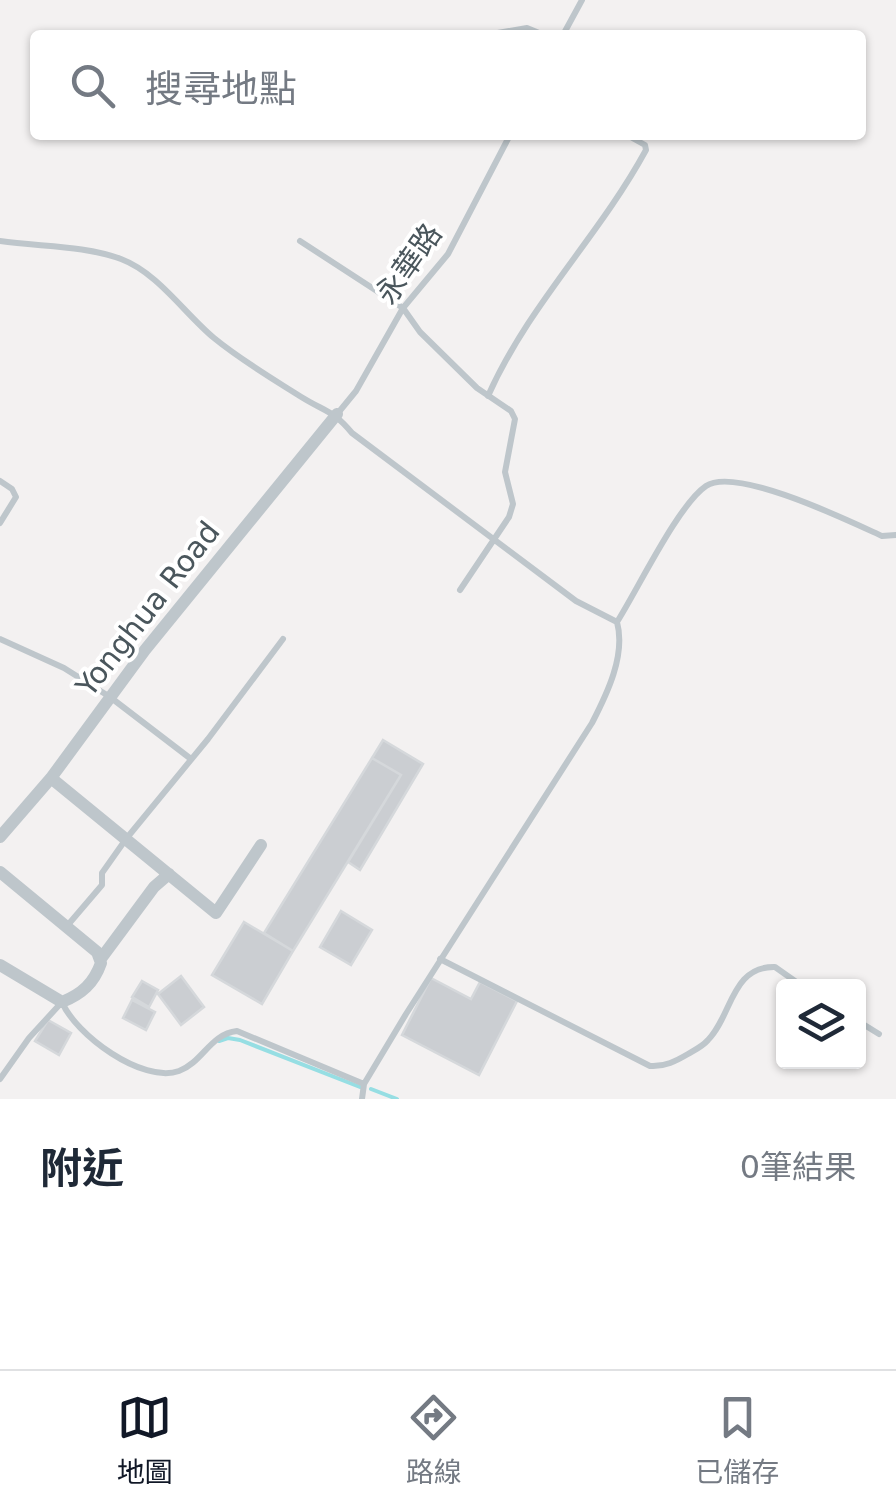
<!DOCTYPE html>
<html lang="zh-TW">
<head>
<meta charset="utf-8">
<style>
  :root { --surface:#fff; --page:#f6f6f7; --text:#1f2937; --muted:#747a83; --line:#e0e1e3; --accent:#111827 }
  body { margin:0; font-family:"DejaVu Sans","Noto Sans TC",sans-serif; background:var(--page); color:var(--text) }
  .controls { position:absolute; right:30px; bottom:30px; display:grid; overflow:hidden; border-radius:10px; box-shadow:0 2px 8px #0004 }
  .controls button { width:90px; height:90px; display:grid; place-items:center; padding:0; border:0; border-bottom:2px solid var(--line); background:var(--surface); color:var(--text); font:50px sans-serif }
  .list { margin:0; padding:0; list-style:none }
  h2 { display:flex; justify-content:space-between; align-items:center; height:130px; margin:0; padding:0 40px; font-size:42px }
  h2 small { font-size:32px; font-weight:400; color:var(--muted) }
  .icon { flex:none; width:55px; height:55px; fill:none; stroke:currentColor; stroke-width:2; stroke-linecap:round; stroke-linejoin:round }
  .map { position:relative; flex:none; width:896px; height:1099px; overflow:hidden }
  .search { position:absolute; background:var(--surface); box-shadow:0 2px 8px #0004; left:30px; right:30px; top:30px; height:110px; display:flex; align-items:center; gap:25px; box-sizing:border-box; padding:0 35px; border-radius:10px; color:var(--muted); font-size:38px }
  .sheet { height:270px; background:var(--surface) }
  nav { display:flex; justify-content:space-around; align-items:center; box-sizing:border-box; height:140px; border-top:2px solid var(--line); background:var(--surface); font-size:28px; color:var(--muted) }
  nav a { display:grid; justify-items:center; gap:5px }
  nav .on { color:var(--accent) }
  .map>svg:first-child { display:block }
</style>
</head>
<body>
<div class="map">
<svg width="896" height="1099" viewBox="0 0 896 1099">
  <rect width="100%" height="100%" fill="#f3f1f1"/>
  <g fill="none" stroke-linecap="round" stroke-linejoin="round">
    <path stroke="#96dee3" stroke-width="4" d="M 219,1041 L 228,1038 L 240,1040 L 360,1087
      M 371,1089 L 397,1099"/>
  </g>
  <path fill="#cbced2" stroke="#d5d8db" stroke-width="2.5" d="M 383,740 L 423,764 L 360,870 L 348,862 L 401,775 L 372,758 Z
    M 372,758 L 401,775 L 293,951 L 264,933 Z
    M 341,911 L 372,930 L 351,965 L 320,947 Z
    M 244,922 L 293,951 L 262,1004 L 212,975 Z
    M 181,976 L 204,1007 L 181,1025 L 158,994 Z
    M 431,978 L 471,999 L 480,982 L 517,1001 L 479,1075 L 402,1035 Z
    M 142,981 L 158,990 L 149,1007 L 132,997 Z
    M 132,1000 L 155,1012 L 146,1030 L 123,1018 Z
    M 48,1020 L 71,1033 L 59,1055 L 35,1041 Z"/>
  <g fill="none" stroke-linecap="round" stroke-linejoin="round">
    <path stroke="#bec6cb" stroke-width="6" d="M 486,35 L 527,28 L 544,35
      M 563,35 L 582,0
      M 0,241 C 40,247 83,245 121,259 C 158,273 184,313 214,338 C 242,361 273,379 303,398 C 326,412 334,411 352,433 L 576,601 L 617,622
      M 300,241 L 403,308 L 420,332 L 477,388 L 511,411 L 515,419 L 505,472 L 513,504 L 509,517 L 460,590
      M 488,396 C 529,304 598,238 646,150 L 645,145 L 627,135
      M 338,413 L 356,391 L 403,308 L 448,254 L 510,135
      M 0,481 L 12,489 L 16,497 L 0,523
      M 0,639 L 64,668 L 110,697 L 191,759
      M 67,926 L 102,885 L 102,873 L 126,839 L 208,739 L 283,639
      M 440,959 L 650,1066 C 665,1067 676,1061 688,1054 C 695,1050 703,1046 708,1040 C 732,1016 731,966 775,967 L 802,986
      M 858,1021 L 879,1034
      M 0,1079 L 29,1038 L 62,1002 C 75,1034 142,1084 179,1071 C 203,1062 210,1034 237,1031 L 364,1084
      M 362,1099 L 364,1084 L 406,1014 L 592,723 C 607,694 626,655 617,622 C 638,589 678,505 706,486 C 736,466 849,521 882,536 L 896,535"/>
    <path stroke="#bec6cb" stroke-width="12" d="M 51,778 L 216,913 L 261,845
      M 0,837 L 51,778 L 145,650 L 337,414
      M 0,872 L 97,952 L 101,963 C 94,983 82,994 62,1002 L 0,965
      M 100,960 L 154,887 L 169,874"/>
  </g>
  <g text-anchor="middle" stroke-width="8" stroke-linejoin="round" paint-order="stroke">
    <g font-size="30" fill="#4a565c" stroke="#fff">
      <text transform="translate(409 264) rotate(-55)" y="10">永華路</text>
      <text transform="translate(148 609) rotate(-52)" y="10">Yonghua Road</text>
    </g>
  </g>
</svg>
<div class="controls">
<button><svg class="icon" aria-label="layers" viewBox="0 0 24 24"><path d="M12 4l9 5-9 5-9-5zM3 14l9 5 9-5"/></svg></button>
</div>
<div class="search"><svg class="icon" aria-label="search" viewBox="0 0 24 24"><circle cx="10" cy="10" r="6"/><path d="M15 15l6 6"/></svg>搜尋地點</div>
</div>
<section class="sheet">
<h2>附近<small>0筆結果</small></h2>
<ul class="list">
</ul>
</section>
<nav>
<a class="on"><svg class="icon" aria-label="map" viewBox="0 0 24 24"><path d="M3 6l6-2 6 2 6-2v14l-6 2-6-2-6 2zM9 4v14M15 6v14"/></svg>地圖</a>
<a><svg class="icon" aria-label="directions" viewBox="0 0 24 24"><path d="M12 3l9 9-9 9-9-9zM9 14v-3h6M13 9l2 2-2 2"/></svg>路線</a>
<a><svg class="icon" aria-label="saved" viewBox="0 0 24 24"><path d="M7 4h10v16l-5-4-5 4z"/></svg>已儲存</a>
</nav>
</body>
</html>
